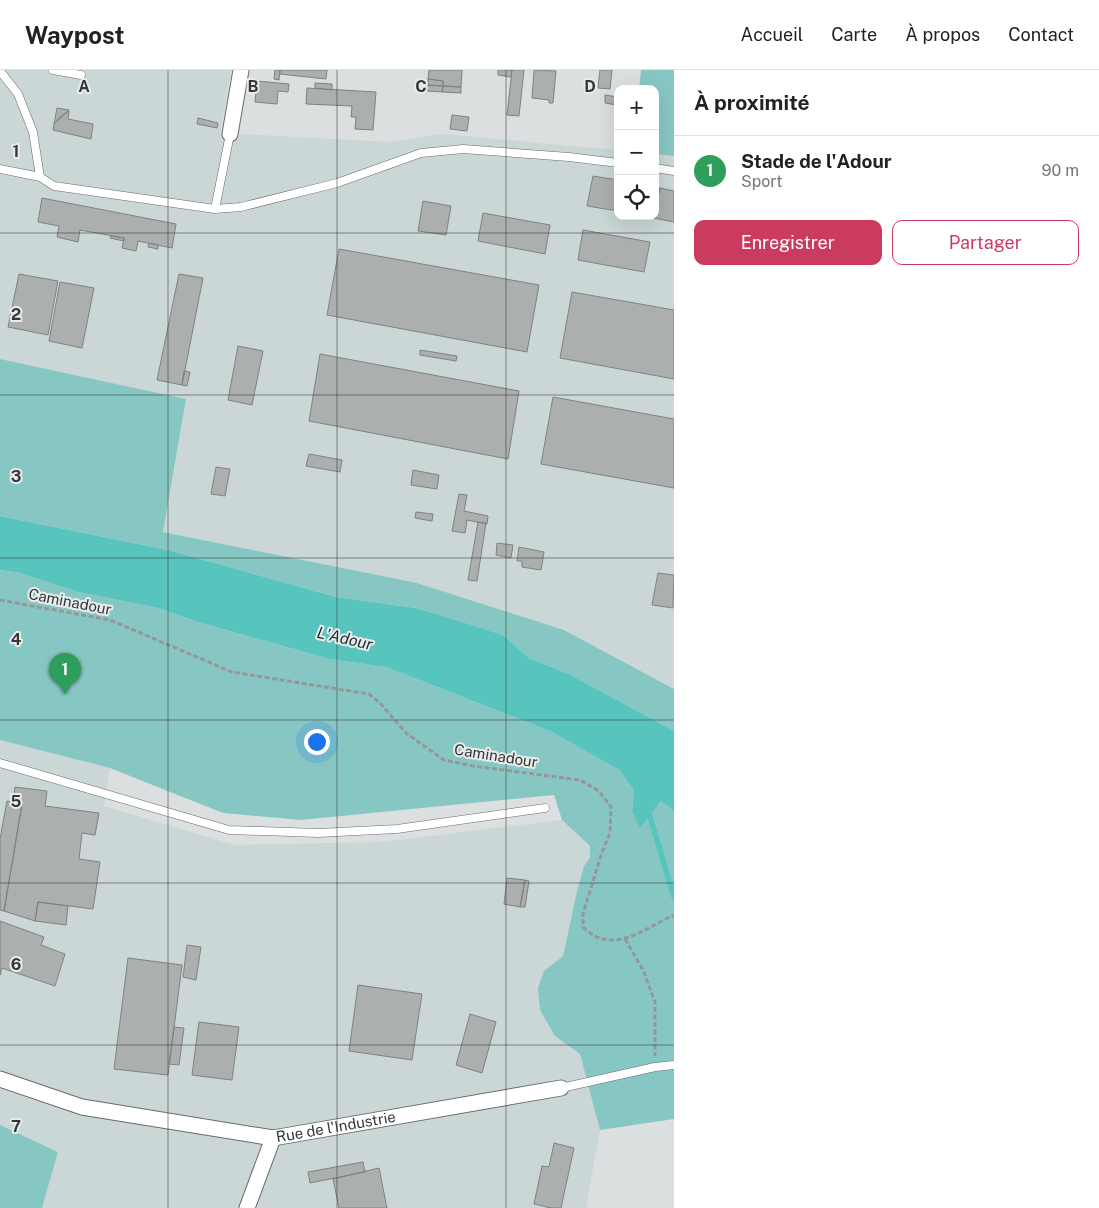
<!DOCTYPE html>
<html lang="fr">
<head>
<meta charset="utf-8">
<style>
  :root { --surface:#fff; --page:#f6f6f6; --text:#222; --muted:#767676; --line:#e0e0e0; --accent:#cb3b60 }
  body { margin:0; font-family:"Public Sans",sans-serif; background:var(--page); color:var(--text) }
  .controls { position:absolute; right:15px; top:15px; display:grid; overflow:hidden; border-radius:10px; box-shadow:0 5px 20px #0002 }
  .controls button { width:45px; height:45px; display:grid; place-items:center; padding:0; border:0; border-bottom:1px solid var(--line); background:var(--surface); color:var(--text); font:25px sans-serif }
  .you { position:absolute; left:316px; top:671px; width:18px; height:18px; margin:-12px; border:4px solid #fff; border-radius:50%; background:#1a73e8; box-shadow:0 0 0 8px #1a73e833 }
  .badge { display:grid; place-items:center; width:32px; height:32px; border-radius:50%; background:var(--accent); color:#fff; font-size:16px; font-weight:700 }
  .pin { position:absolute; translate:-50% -41px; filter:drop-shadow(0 1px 2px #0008) }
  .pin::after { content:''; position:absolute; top:26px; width:18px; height:15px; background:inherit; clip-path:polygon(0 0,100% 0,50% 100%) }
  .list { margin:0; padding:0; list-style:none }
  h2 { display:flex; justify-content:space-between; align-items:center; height:65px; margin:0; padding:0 20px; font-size:21px }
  h2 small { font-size:16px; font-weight:400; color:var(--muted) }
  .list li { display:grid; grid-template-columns:32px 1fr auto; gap:15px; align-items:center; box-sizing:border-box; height:70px; padding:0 20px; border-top:1px solid var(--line) }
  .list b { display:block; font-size:19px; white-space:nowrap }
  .list p { margin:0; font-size:16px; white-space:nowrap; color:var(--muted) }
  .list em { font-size:16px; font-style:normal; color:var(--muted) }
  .actions { display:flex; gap:10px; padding:15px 20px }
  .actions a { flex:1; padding:11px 0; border:1px solid var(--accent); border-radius:10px; text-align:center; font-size:18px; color:var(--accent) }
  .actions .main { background:var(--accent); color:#fff }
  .icon { flex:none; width:28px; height:28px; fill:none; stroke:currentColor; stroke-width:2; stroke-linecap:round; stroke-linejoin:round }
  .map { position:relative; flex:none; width:674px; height:1138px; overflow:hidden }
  header { display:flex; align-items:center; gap:30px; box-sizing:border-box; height:70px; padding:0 25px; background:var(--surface); border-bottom:1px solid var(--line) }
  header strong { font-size:24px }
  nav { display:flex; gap:28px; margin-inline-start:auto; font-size:18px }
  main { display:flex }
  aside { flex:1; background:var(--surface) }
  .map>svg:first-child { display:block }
</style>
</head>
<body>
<header>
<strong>Waypost</strong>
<nav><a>Accueil</a><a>Carte</a><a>À propos</a><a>Contact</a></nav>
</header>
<main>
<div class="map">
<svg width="674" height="1138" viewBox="0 0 674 1138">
  <rect width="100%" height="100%" fill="#dcdfdf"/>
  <path fill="#cad7d6" d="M 0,0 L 231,0 L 220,63 L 390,72 L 441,64 L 618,80 L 618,146 L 655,146 L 655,84 L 674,86 L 674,619 L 564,560 L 417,513 L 163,462 L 186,329 L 0,289 Z
    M 0,670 L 110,698 L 104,736 L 235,775 L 382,772 L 562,750 L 590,776 L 590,788 L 584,796 L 577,821 L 563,886 L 544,901 L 555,966 L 580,984 L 600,1060 L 586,1138 L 42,1138 L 58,1082 L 0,1055 Z"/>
  <path fill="#87c7c3" d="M 641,0 L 674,0 L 674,86 L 655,84 L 655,19 L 639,19 Z
    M 0,289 L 186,329 L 163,462 L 417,513 L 564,560 L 674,619 L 674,661 L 571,605 L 529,588 L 503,565 L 416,538 L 336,527 L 168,480 L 0,446 Z
    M 0,500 L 20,503 L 78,522 L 158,538 L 198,552 L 329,589 L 386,597 L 550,661 L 619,700 L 634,720 L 632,742 L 640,757 L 661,731 L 674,741 L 674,1049 L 600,1060 L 580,984 L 555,966 L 540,940 L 538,918 L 544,901 L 563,886 L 577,821 L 584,796 L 590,788 L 590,776 L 562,750 L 554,725 L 301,750 L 223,743 L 110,698 L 0,670 Z
    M 0,1055 L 58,1082 L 42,1138 L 0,1138 Z"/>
  <path fill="#58c4be" d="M 0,446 L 168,480 L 336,527 L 416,538 L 462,552 L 503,565 L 529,588 L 571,605 L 674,661 L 674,741 L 661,731 L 640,758 L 632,742 L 634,720 L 619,700 L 550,661 L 386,597 L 329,589 L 198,552 L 158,538 L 78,522 L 20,503 L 0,500 Z"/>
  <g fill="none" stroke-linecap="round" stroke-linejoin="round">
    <path stroke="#58c4be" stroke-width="5.5" d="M 648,740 L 674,827"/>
  </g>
  <path fill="#abafae" stroke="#7f8282" d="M 275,0 L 280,0 L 279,10 L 274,9 Z
    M 280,0 L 327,0 L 326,9 L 280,4 Z
    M 429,0 L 462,0 L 461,17 L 443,16 L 443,11 L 428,9 Z
    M 498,0 L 512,0 L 511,7 L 498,5 Z
    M 508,0 L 524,0 L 519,46 L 507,45 L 512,0 Z
    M 534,0 L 556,1 L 553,33 L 549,33 L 549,30 L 532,28 Z
    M 600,0 L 612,0 L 610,19 L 598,18 Z
    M 428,9 L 443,11 L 443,16 L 428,15 Z
    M 257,11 L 289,14 L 288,22 L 278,21 L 277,34 L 255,32 Z
    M 315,13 L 332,14 L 332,20 L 315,18 Z
    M 428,15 L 443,16 L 442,22 L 427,21 Z
    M 443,16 L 461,17 L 461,23 L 442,22 Z
    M 307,18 L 376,22 L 373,60 L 355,59 L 356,47 L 351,47 L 352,36 L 306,34 Z
    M 605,25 L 618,27 L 617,35 L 605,33 Z
    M 57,38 L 69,40 L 54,54 Z
    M 69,41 L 68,49 L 93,54 L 91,69 L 53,60 L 54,54 L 60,47 Z
    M 452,45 L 469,47 L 467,61 L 450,59 Z
    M 198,48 L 218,53 L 217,58 L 197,54 Z
    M 593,106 L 618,110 L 618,141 L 587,136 Z
    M 655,117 L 660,118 L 655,143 Z
    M 660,118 L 674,121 L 674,152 L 654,148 Z
    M 42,128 L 176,154 L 172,178 L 138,171 L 136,181 L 122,178 L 124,168 L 80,160 L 78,172 L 57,167 L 59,156 L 38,152 Z
    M 423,131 L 451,136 L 446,165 L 418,161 Z
    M 483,143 L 550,155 L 545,184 L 478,171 Z
    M 583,160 L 650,172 L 644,202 L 578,190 Z
    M 111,166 L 124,168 L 124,171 L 110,168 Z
    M 149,173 L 158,175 L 158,179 L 148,177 Z
    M 339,179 L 539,215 L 527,282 L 327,245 Z
    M 19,204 L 58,211 L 48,265 L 8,257 Z
    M 179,204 L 203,208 L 182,315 L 157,310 Z
    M 60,212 L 94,218 L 82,278 L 49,271 Z
    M 572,222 L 674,240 L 674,309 L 560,288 Z
    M 238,276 L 263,281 L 252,335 L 228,330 Z
    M 420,280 L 457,286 L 456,291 L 420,285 Z
    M 320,284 L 519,321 L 508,389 L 309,351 Z
    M 184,301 L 190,302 L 187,316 L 182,315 Z
    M 553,327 L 674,349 L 674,418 L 541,394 Z
    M 309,384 L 342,390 L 340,402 L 306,396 Z
    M 216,397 L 230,399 L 225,426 L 211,424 Z
    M 413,400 L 439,405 L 437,419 L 411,415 Z
    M 459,424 L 467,425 L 464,441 L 488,446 L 487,454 L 467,450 L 465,463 L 452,461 Z
    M 416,442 L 433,444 L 432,451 L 415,448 Z
    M 478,452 L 486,453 L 477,511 L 468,510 Z
    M 497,473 L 513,475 L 511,488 L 496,485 Z
    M 519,477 L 544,482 L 541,500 L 522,497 L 522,491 L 517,491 Z
    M 658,503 L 674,505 L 673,538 L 652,535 Z
    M 15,717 L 47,721 L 45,736 L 99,743 L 95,765 L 82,763 L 79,789 L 100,792 L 93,839 L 38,832 L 35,851 L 4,841 L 22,734 L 13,732 Z
    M 7,731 L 22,734 L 4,841 L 0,840 L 0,769 Z
    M 507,808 L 525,810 L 520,837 L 504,834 Z
    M 525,810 L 529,811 L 525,837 L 520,837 Z
    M 38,832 L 68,836 L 66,855 L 35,851 Z
    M 0,851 L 44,867 L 41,875 L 65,884 L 55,916 L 2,898 L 0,905 Z
    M 187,875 L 201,877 L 196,910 L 183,907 Z
    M 128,888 L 182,895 L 168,1005 L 114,999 Z
    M 358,915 L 422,924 L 412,990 L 349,981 Z
    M 470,944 L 496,952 L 482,1003 L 456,995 Z
    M 199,952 L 239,957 L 232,1010 L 192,1005 Z
    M 174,957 L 184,958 L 179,995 L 169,994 Z
    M 554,1073 L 574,1078 L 561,1138 L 551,1138 L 534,1134 L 542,1096 L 549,1097 Z
    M 363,1092 L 365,1102 L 310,1113 L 308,1102 Z
    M 379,1098 L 387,1138 L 339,1138 L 333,1109 Z"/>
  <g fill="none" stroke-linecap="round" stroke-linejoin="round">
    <defs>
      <path id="service" d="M 53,0 L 81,5
        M 0,1 L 18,24 L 33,62 L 40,107 L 54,116 L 215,139 L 241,137 L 337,113 L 421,83 L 463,79 L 569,87 L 618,93
        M 655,98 L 674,101
        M 0,99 L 40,107
        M 215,139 L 230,64
        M 0,693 L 229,760 L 318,763 L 397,759 L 545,738
        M 561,1018 L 655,997 L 674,995"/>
      <g id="minor">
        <path d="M 230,64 L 241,0"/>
        <path id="s1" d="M 0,1009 L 82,1037 L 273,1068 L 561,1018"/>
        <path d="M 247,1138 L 273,1068"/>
      </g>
    </defs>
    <use href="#service" stroke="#686b6b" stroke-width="9"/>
    <use href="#minor" stroke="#686b6b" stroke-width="17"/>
    <path stroke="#949797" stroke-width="3" stroke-dasharray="5 2.5" stroke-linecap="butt" d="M 0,530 L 110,550 L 232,602 L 369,624 L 380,633 L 406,663 L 444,690 L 473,696 L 580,710 L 599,721 L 611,737 L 610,763 L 601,785 L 583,844 L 583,857 C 612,887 645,858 674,845
      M 625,869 L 643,900 L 655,932 L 655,986"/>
    <use href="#service" stroke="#fff" stroke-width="8"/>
    <use href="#minor" stroke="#fff" stroke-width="15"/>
  </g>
  <path fill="none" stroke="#363838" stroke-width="1" stroke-opacity="0.55" d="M 168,0 L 168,1138M 337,0 L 337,1138M 506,0 L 506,1138M 0,163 L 674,163M 0,325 L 674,325M 0,488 L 674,488M 0,650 L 674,650M 0,813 L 674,813M 0,975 L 674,975"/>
  <g text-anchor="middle" stroke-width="4" stroke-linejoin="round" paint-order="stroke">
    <g font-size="15" fill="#363838" stroke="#e9ecec">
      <text transform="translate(70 532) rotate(11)" y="5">Caminadour</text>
      <text transform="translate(496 686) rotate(9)" y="5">Caminadour</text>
      <text dy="5" stroke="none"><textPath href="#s1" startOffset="344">Rue de l'Industrie</textPath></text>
    </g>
    <g font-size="16" font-style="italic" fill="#1a2e2c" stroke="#e9ecec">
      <text transform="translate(345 568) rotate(13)" y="6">L'Adour</text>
    </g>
  </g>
  <g font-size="16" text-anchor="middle" font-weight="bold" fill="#363838" stroke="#e9ecec" stroke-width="4" stroke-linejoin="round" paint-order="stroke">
    <text x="84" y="22">A</text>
    <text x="253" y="22">B</text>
    <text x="421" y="22">C</text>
    <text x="590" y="22">D</text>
    <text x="16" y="87">1</text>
    <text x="16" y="250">2</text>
    <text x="16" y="412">3</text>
    <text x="16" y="575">4</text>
    <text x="16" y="737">5</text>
    <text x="16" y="900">6</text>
    <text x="16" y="1062">7</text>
  </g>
</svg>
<div class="controls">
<button>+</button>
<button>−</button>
<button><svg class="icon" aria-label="locate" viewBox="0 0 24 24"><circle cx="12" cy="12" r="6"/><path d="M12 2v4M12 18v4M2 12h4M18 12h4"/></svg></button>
</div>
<div class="you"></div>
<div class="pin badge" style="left:65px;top:624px;background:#2e9e5b">1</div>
</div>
<aside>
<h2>À proximité<small></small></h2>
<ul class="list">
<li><span class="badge" style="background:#2e9e5b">1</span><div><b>Stade de l'Adour</b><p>Sport</p></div><em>90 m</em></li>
</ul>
<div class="actions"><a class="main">Enregistrer</a><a>Partager</a></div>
</aside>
</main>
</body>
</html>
